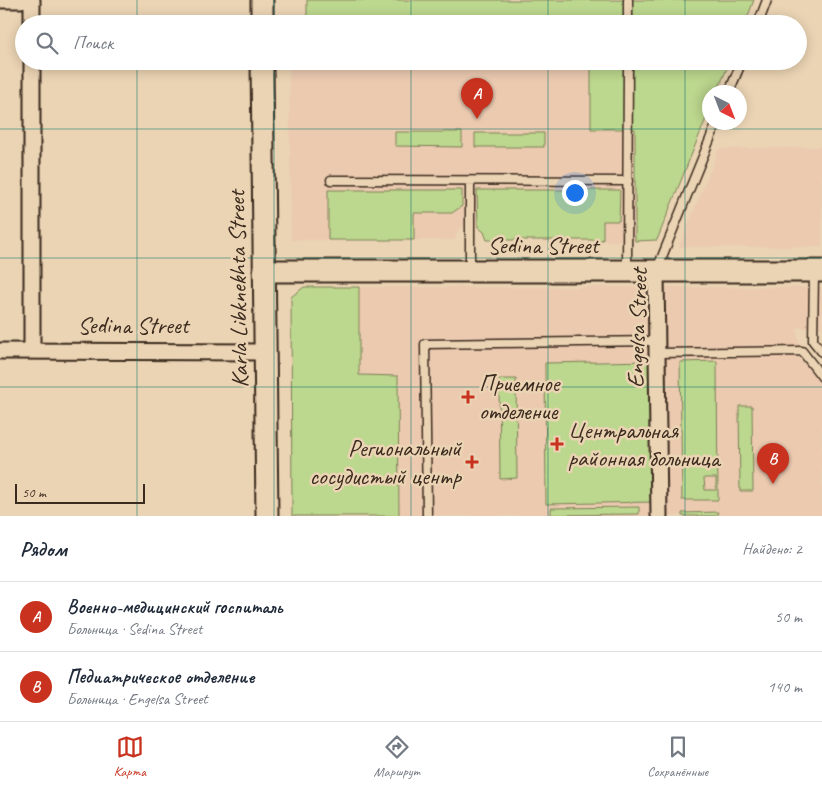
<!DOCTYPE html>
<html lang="ru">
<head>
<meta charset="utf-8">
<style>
  :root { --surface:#fff; --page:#f6f6f7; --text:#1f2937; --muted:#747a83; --line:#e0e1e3; --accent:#c8321e }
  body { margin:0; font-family:Caveat,sans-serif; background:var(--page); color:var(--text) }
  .compass { position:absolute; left:702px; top:85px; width:45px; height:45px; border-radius:50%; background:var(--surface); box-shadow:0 2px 12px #0003; rotate:138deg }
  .scale { position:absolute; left:15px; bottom:12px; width:130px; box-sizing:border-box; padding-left:5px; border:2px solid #3b2a1e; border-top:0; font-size:14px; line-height:18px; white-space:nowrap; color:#3b2a1e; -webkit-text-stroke:4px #ebd4b4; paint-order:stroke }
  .you { position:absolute; left:574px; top:192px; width:18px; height:18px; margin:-12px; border:4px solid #fff; border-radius:50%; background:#1a73e8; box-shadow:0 0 0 8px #1a73e833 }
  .badge { display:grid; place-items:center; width:32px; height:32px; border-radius:50%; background:var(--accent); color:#fff; font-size:16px; font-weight:700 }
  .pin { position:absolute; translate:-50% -41px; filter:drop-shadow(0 1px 2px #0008) }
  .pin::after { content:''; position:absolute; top:26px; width:18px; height:15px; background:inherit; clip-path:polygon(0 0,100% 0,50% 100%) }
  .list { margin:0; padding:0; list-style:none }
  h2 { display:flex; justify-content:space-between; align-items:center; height:65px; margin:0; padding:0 20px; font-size:21px }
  h2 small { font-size:16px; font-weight:400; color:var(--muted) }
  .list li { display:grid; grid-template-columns:32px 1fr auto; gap:15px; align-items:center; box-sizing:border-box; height:70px; padding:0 20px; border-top:1px solid var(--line) }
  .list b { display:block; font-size:19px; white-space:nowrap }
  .list p { margin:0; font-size:16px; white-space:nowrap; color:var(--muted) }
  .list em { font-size:16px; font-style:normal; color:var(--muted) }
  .icon { flex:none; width:28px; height:28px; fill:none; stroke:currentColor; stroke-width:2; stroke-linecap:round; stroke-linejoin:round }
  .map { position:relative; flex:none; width:822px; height:516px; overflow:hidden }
  .search { position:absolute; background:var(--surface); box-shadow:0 2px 12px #0003; left:15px; right:15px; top:15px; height:55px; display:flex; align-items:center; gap:12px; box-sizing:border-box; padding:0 18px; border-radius:28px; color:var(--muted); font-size:19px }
  .sheet { height:205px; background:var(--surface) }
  nav { display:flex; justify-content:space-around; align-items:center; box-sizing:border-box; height:70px; border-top:1px solid var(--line); background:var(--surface); font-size:14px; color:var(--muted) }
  nav a { display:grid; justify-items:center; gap:2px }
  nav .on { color:var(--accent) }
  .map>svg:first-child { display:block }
</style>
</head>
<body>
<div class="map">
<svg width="822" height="516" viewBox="0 0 822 516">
  <rect width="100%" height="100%" fill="#ebd4b4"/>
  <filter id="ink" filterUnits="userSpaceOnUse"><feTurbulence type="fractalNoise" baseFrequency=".02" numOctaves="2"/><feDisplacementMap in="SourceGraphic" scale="10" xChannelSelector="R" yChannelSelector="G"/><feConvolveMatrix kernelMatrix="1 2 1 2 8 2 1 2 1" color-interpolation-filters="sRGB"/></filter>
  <g filter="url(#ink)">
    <path fill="#ebcab0" d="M 289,61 L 730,61 L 717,92 L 710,92 L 709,111 L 657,240 L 635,241 L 487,240 L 484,232 L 478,227 L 461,227 L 457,233 L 455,240 L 291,240 Z
      M 822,147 L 822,247 L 679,247 L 719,149 Z
      M 304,287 L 822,287 L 822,328 L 797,328 L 798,341 L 822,372 L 822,516 L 292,516 L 291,297 Z"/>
    <path fill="#bcd78e" stroke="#7c8056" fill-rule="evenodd" d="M 307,0 L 754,0 L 745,24 L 307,24 Z
      M 322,61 L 730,61 L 717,92 L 710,92 L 709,111 L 657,240 L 635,241 L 635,129 L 591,129 L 591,66 L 326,66 Z
      M 395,132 L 462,132 L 462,147 L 395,146 Z
      M 475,133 L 544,133 L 544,147 L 475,147 Z
      M 328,190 L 462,190 L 462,206 L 452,213 L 414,213 L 414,240 L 328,240 Z
      M 477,190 L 620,190 L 619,221 L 603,221 L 603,240 L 487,240 L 484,232 L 478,227 Z
      M 304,287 L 359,287 L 359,375 L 398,376 L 399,516 L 292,516 L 291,297 Z
      M 652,361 L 654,502 L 546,504 L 545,363 Z
      M 717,361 L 718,500 L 682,500 L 680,362 ZM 704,478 L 716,478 L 716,490 L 705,490 Z
      M 499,379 L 516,379 L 517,478 L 500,479 Z
      M 739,406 L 752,406 L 753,491 L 740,491 Z
      M 639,507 L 639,514 L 551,515 L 551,508 Z
      M 718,512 L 718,516 L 682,516 L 682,513 Z"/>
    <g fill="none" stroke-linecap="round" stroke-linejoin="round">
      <defs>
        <path id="lane" d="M 628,24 L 628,0
          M 758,24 L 767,0
          M 729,92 L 742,61
          M 331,180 L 628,181
          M 470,269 L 470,181
          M 627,269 L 628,61
          M 657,269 L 717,122
          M 814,273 L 813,341 L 822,352
          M 656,353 L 802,351 L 822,377
          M 427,516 L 425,344 L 657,341"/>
        <path id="street" d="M 0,0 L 21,0
          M 32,0 L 32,24
          M 32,61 L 32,351
          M 656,271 L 659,516
          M 0,351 L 265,352"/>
        <path id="secondary" d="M 262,0 L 262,24
          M 262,61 L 267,516
          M 264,271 L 822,271"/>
      </defs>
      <use href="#lane" stroke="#3b2a1e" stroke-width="11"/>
      <use href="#street" stroke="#3b2a1e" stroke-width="19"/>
      <use href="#secondary" stroke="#3b2a1e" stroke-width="25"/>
      <use href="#lane" stroke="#ebd4b4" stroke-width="8"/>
      <use href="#street" stroke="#ebd4b4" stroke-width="15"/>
      <use href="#secondary" stroke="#ebd4b4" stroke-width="21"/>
    </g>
  </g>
  <path fill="none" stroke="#0f766e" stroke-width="1" stroke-opacity="0.55" d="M 137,0 L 137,24M 274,0 L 274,24M 411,0 L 411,24M 548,0 L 548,24M 685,0 L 685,24M 137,61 L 137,516M 274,61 L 274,516M 411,61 L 411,516M 548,61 L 548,516M 685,61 L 685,516M 0,129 L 822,129M 0,258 L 822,258M 0,387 L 822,387"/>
  <g fill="#c8321e" stroke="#ebd4b4" stroke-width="2">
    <path d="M465.5 389.5h5v5h5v5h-5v5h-5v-5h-5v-5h5z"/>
    <path d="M554.5 436.5h5v5h5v5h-5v5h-5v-5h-5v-5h5z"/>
    <path d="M469.5 454.5h5v5h5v5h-5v5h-5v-5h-5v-5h5z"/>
  </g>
  <g text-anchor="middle" stroke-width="5" stroke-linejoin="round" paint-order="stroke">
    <g font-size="24" fill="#3b2a1e" stroke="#ebd4b4">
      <text x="543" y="253">Sedina Street</text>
      <text transform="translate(238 289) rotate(-91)" y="8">Karla Libknekhta Street</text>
      <text x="133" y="333">Sedina Street</text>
      <text transform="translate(637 328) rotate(-88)" y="8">Engelsa Street</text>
    </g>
    <g font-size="24" fill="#3b2a1e" stroke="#ebd4b4" text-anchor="start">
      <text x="479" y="391">Приемное<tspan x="479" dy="28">отделение</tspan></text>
      <text x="568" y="438">Центральная<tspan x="568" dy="28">районная больница</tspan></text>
      <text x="461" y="456" text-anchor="end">Региональный<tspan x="461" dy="28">сосудистый центр</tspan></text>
    </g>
  </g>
</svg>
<svg class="compass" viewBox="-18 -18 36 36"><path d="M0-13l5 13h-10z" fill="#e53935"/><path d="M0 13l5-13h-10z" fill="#747a83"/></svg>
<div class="scale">50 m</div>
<div class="you"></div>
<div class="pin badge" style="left:477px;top:119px">A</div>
<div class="pin badge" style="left:773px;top:484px">B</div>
<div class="search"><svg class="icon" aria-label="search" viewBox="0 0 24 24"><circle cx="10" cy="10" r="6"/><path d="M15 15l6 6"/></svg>Поиск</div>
</div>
<section class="sheet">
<h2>Рядом<small>Найдено: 2</small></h2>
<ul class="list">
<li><span class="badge">A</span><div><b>Военно-медицинский госпиталь</b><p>Больница · Sedina Street</p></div><em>50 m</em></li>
<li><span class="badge">B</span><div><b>Педиатрическое отделение</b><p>Больница · Engelsa Street</p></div><em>140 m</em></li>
</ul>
</section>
<nav>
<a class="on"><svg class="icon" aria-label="map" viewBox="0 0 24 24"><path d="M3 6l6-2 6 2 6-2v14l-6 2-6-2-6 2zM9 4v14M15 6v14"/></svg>Карта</a>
<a><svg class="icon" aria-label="directions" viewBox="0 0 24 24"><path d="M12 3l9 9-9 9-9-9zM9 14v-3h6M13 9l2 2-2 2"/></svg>Маршрут</a>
<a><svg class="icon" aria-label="saved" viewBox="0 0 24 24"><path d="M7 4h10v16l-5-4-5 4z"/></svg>Сохранённые</a>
</nav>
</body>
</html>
